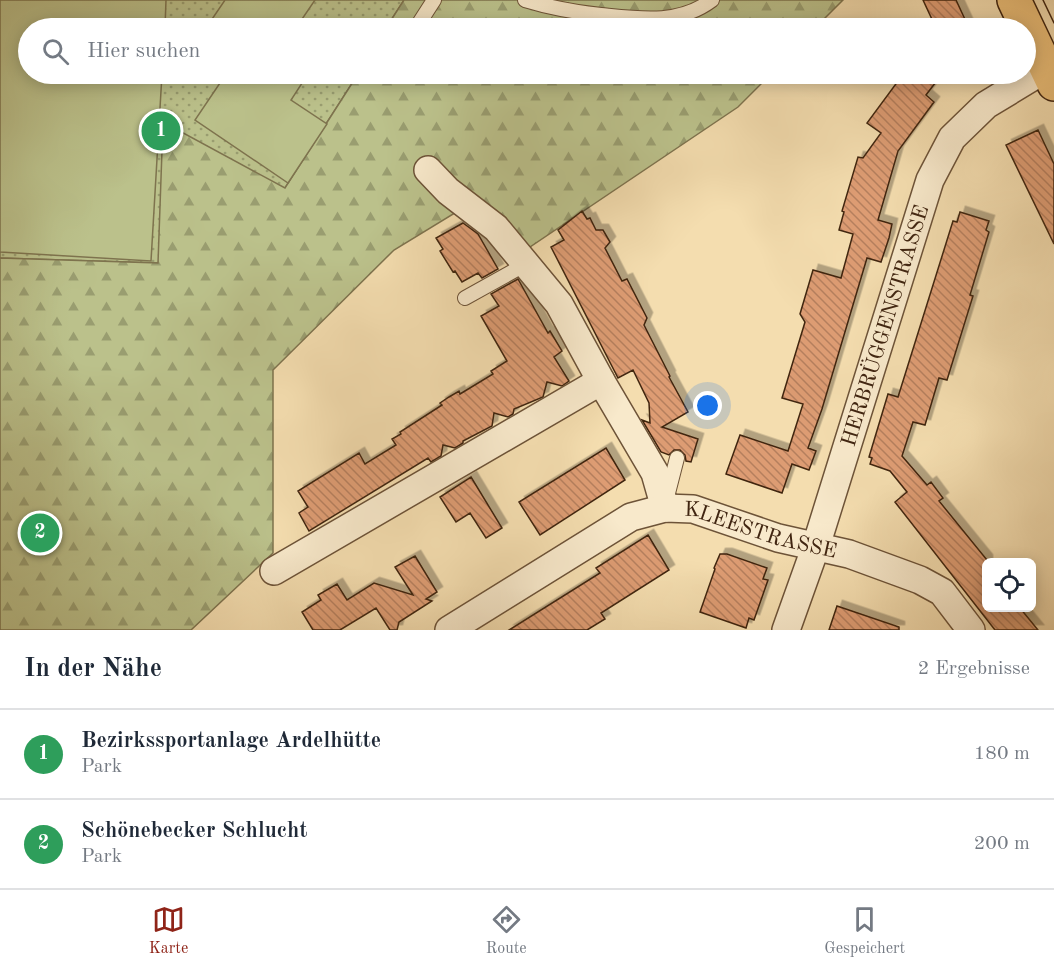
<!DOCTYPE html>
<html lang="de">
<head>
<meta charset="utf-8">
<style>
  :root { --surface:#fff; --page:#f6f6f7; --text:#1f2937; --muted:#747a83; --line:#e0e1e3; --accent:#8f2418 }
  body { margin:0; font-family:"Old Standard TT",serif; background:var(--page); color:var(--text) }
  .controls { position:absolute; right:18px; bottom:18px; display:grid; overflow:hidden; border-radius:9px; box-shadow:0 3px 15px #0003 }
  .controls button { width:54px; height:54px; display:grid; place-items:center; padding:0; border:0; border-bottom:2px solid var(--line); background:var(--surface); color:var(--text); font:30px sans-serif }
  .you { position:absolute; left:708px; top:406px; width:21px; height:21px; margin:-15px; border:4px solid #fff; border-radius:50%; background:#1a73e8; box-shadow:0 0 0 9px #1a73e833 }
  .badge { display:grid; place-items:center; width:39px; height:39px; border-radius:50%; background:var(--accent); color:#fff; font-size:20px; font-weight:700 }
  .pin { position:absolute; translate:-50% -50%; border:3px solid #fff; box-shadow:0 2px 6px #0006 }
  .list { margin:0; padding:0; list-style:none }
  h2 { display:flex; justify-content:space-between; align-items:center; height:78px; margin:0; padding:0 24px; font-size:26px }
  h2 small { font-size:20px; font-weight:400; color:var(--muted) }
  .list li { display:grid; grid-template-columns:39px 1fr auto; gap:18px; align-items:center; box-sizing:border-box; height:90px; padding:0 24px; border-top:2px solid var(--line) }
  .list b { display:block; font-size:22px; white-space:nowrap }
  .list p { margin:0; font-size:20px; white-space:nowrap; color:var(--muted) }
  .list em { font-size:20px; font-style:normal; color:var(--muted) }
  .icon { flex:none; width:33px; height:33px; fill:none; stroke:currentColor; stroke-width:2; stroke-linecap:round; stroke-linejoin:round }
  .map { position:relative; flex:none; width:1054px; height:630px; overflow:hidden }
  .search { position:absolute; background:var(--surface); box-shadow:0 3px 15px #0003; left:18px; right:18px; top:18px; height:66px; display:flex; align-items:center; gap:15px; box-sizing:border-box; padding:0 21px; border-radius:33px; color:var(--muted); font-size:22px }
  .sheet { height:258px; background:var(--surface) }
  nav { display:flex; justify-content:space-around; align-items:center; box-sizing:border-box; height:84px; border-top:2px solid var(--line); background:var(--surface); font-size:16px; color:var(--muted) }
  nav a { display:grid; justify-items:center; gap:3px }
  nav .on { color:var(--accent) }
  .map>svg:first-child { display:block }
</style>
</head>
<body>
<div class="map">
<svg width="1054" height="630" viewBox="0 0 1054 630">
  <defs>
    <pattern id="grass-dots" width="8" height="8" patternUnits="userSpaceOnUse" patternTransform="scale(1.5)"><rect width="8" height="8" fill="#bbc18b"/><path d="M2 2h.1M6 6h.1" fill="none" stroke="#999d70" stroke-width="1.8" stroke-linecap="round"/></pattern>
    <pattern id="forest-firs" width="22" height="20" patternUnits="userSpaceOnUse" patternTransform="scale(1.5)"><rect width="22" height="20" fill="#bbc18b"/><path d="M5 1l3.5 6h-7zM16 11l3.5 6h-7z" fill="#999d70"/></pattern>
    <pattern id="building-back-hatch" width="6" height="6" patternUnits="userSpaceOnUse" patternTransform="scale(1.5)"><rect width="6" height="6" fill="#dd9c73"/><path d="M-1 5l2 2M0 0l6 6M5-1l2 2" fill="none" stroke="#b57f5d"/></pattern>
    <filter id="shadow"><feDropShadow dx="5.5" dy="-5.5" stdDeviation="0" flood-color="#0004"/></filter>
  </defs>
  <rect width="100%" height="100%" fill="#f4ddaf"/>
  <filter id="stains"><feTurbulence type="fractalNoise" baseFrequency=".00333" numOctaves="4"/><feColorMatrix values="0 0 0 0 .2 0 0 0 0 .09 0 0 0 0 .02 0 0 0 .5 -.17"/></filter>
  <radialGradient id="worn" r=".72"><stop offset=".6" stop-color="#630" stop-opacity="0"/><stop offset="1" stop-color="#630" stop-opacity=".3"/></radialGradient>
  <path fill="url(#grass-dots)" stroke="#7e734e" stroke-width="1.5" d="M 0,0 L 404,0 L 386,28 L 28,28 L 28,74 L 358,74 L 285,188 L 159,263 L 0,258 Z"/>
  <path fill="url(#forest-firs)" stroke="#7e734e" stroke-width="1.5" d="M 404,0 L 843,0 L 815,28 L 386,28 Z
    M 358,74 L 771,74 L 738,107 L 521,253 L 476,200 L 394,250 L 273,370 L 273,553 L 191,630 L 0,630 L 0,258 L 158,263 L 163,122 L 285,188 Z"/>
  <path fill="#bbc18b" stroke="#7e734e" stroke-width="1.5" d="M 0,0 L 166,0 L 165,28 L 28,28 L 28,74 L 162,74 L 151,261 L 0,252 Z
    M 225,0 L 315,0 L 296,28 L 206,28 Z
    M 226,74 L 308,74 L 291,100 L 327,124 L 288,183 L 195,120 Z"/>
  <path fill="url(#building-back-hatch)" stroke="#402511" stroke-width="1.5" filter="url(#shadow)" d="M 923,0 L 956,0 L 969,28 L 936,28 Z
    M 917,74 L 942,74 L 926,95 L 934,102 L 898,151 L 878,220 L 892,224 L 889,238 L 881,262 L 867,258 L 822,409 L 808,448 L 816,451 L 809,470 L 792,464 L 782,493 L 726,474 L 740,435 L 788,451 L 803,404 L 782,398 L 805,322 L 800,314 L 813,270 L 841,278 L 853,234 L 839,230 L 844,212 L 842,211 L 858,157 L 863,158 L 881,133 L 867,123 L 901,77 L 910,83 Z
    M 1038,130 L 1054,164 L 1054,244 L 1006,145 Z
    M 582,211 L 587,219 L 590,218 L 596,230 L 603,230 L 610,242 L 605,248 L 622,281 L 627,279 L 647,318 L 644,325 L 670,376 L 669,377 L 688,412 L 662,427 L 698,439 L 691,462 L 686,461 L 685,455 L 680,450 L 674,450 L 669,455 L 661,452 L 642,420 L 650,423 L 649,403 L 633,370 L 618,378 L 551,247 L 564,240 L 558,230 Z
    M 960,212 L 989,221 L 986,230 L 989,232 L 970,295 L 973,296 L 947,380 L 939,378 L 925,425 L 913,422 L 902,456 L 927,485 L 931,482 L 943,498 L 939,501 L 987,560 L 987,608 L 1020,608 L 1038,630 L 995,630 L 895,502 L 907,492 L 890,471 L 870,464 L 872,458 L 869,457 L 888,394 L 898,397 L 953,221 L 957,222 Z
    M 463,223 L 478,234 L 498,269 L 482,278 L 478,273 L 462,282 L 455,271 L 453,272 L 440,251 L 443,249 L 436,238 Z
    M 518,279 L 548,333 L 550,331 L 562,351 L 554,357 L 569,381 L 562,386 L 547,382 L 543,397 L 514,409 L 513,414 L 508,417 L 494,413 L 492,426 L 463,441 L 463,443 L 455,448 L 443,445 L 441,456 L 431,462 L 428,458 L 309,531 L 299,513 L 308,507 L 298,491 L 359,453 L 365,464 L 396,445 L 392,439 L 401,434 L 400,432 L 442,405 L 440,403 L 449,397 L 459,391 L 460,394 L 493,374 L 491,371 L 507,361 L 481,316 L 499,306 L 491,294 Z
    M 606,448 L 625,480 L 540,535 L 519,502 Z
    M 471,477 L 502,528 L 486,538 L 470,513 L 456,522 L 440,497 Z
    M 648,535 L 669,570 L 601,613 L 605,619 L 587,630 L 509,630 L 600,573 L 596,568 Z
    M 720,554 L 727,554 L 767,568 L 763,579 L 768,580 L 754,620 L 749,618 L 746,628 L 700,612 L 715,569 L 714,568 Z
    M 415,556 L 437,592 L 426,599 L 432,601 L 399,622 L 397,630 L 390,630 L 376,608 L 340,630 L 313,630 L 302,612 L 321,600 L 318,595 L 337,584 L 347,600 L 374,583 L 413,595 L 395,567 Z
    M 837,606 L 899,627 L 899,630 L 829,630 Z"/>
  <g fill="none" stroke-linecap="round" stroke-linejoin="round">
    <defs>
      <path id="service" d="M 525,0 C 551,8 574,12 601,15 C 640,19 679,25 712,0
        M 416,28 L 434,0
        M 465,298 L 526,264
        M 667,497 L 677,458"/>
      <g id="minor">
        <path d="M 428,170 L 448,191 L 496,228 L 559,304 L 601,381 L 655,473 L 665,508"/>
        <path d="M 274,571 L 601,381"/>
        <path id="s1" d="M 449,630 L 631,517 L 665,508 L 693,509 L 778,538 L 849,554 L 920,580 L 942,592 L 971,630"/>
        <path id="s2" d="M 786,630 L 816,546 L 930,180 L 952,138 L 986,105 L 1047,68"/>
      </g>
      <path id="primary" d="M 1014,0 L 1054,84"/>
    </defs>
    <use href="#service" stroke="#6d5338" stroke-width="16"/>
    <use href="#minor" stroke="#6d5338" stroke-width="30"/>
    <use href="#primary" stroke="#402511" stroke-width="36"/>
    <use href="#service" stroke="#f8e9cb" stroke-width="14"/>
    <use href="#minor" stroke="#f8e9cb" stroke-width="27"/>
    <use href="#primary" stroke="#eabe78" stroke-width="33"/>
    <path stroke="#402511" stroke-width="1.5" d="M 1043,0 L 1054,23"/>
  </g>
  <g text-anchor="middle" stroke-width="4.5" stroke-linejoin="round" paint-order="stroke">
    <g font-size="21" fill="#402511" stroke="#f8e9cb">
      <text dy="7" stroke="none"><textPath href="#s2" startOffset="320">HERBRÜGGENSTRASSE</textPath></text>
      <text dy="7" stroke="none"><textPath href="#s1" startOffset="348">KLEESTRASSE</textPath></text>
    </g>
  </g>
  <rect width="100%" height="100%" filter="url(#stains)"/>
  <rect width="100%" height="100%" fill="url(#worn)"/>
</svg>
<div class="controls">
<button><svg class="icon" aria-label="locate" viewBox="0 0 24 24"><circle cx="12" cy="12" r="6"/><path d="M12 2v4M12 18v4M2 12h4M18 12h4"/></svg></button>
</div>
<div class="you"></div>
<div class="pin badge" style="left:161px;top:131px;background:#2e9e5b">1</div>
<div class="pin badge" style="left:40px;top:533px;background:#2e9e5b">2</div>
<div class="search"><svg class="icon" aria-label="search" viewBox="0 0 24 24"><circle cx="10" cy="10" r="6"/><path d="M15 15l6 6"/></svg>Hier suchen</div>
</div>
<section class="sheet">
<h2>In der Nähe<small>2 Ergebnisse</small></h2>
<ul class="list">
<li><span class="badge" style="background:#2e9e5b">1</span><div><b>Bezirkssportanlage Ardelhütte</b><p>Park</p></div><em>180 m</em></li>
<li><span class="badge" style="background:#2e9e5b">2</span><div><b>Schönebecker Schlucht</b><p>Park</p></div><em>200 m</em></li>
</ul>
</section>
<nav>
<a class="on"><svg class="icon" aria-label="map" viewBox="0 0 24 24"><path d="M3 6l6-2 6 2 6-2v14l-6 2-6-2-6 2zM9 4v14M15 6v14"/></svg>Karte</a>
<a><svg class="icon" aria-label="directions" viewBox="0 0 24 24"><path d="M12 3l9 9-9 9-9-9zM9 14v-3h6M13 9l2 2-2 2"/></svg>Route</a>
<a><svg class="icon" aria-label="saved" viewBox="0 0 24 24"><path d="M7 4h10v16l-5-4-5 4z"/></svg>Gespeichert</a>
</nav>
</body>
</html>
